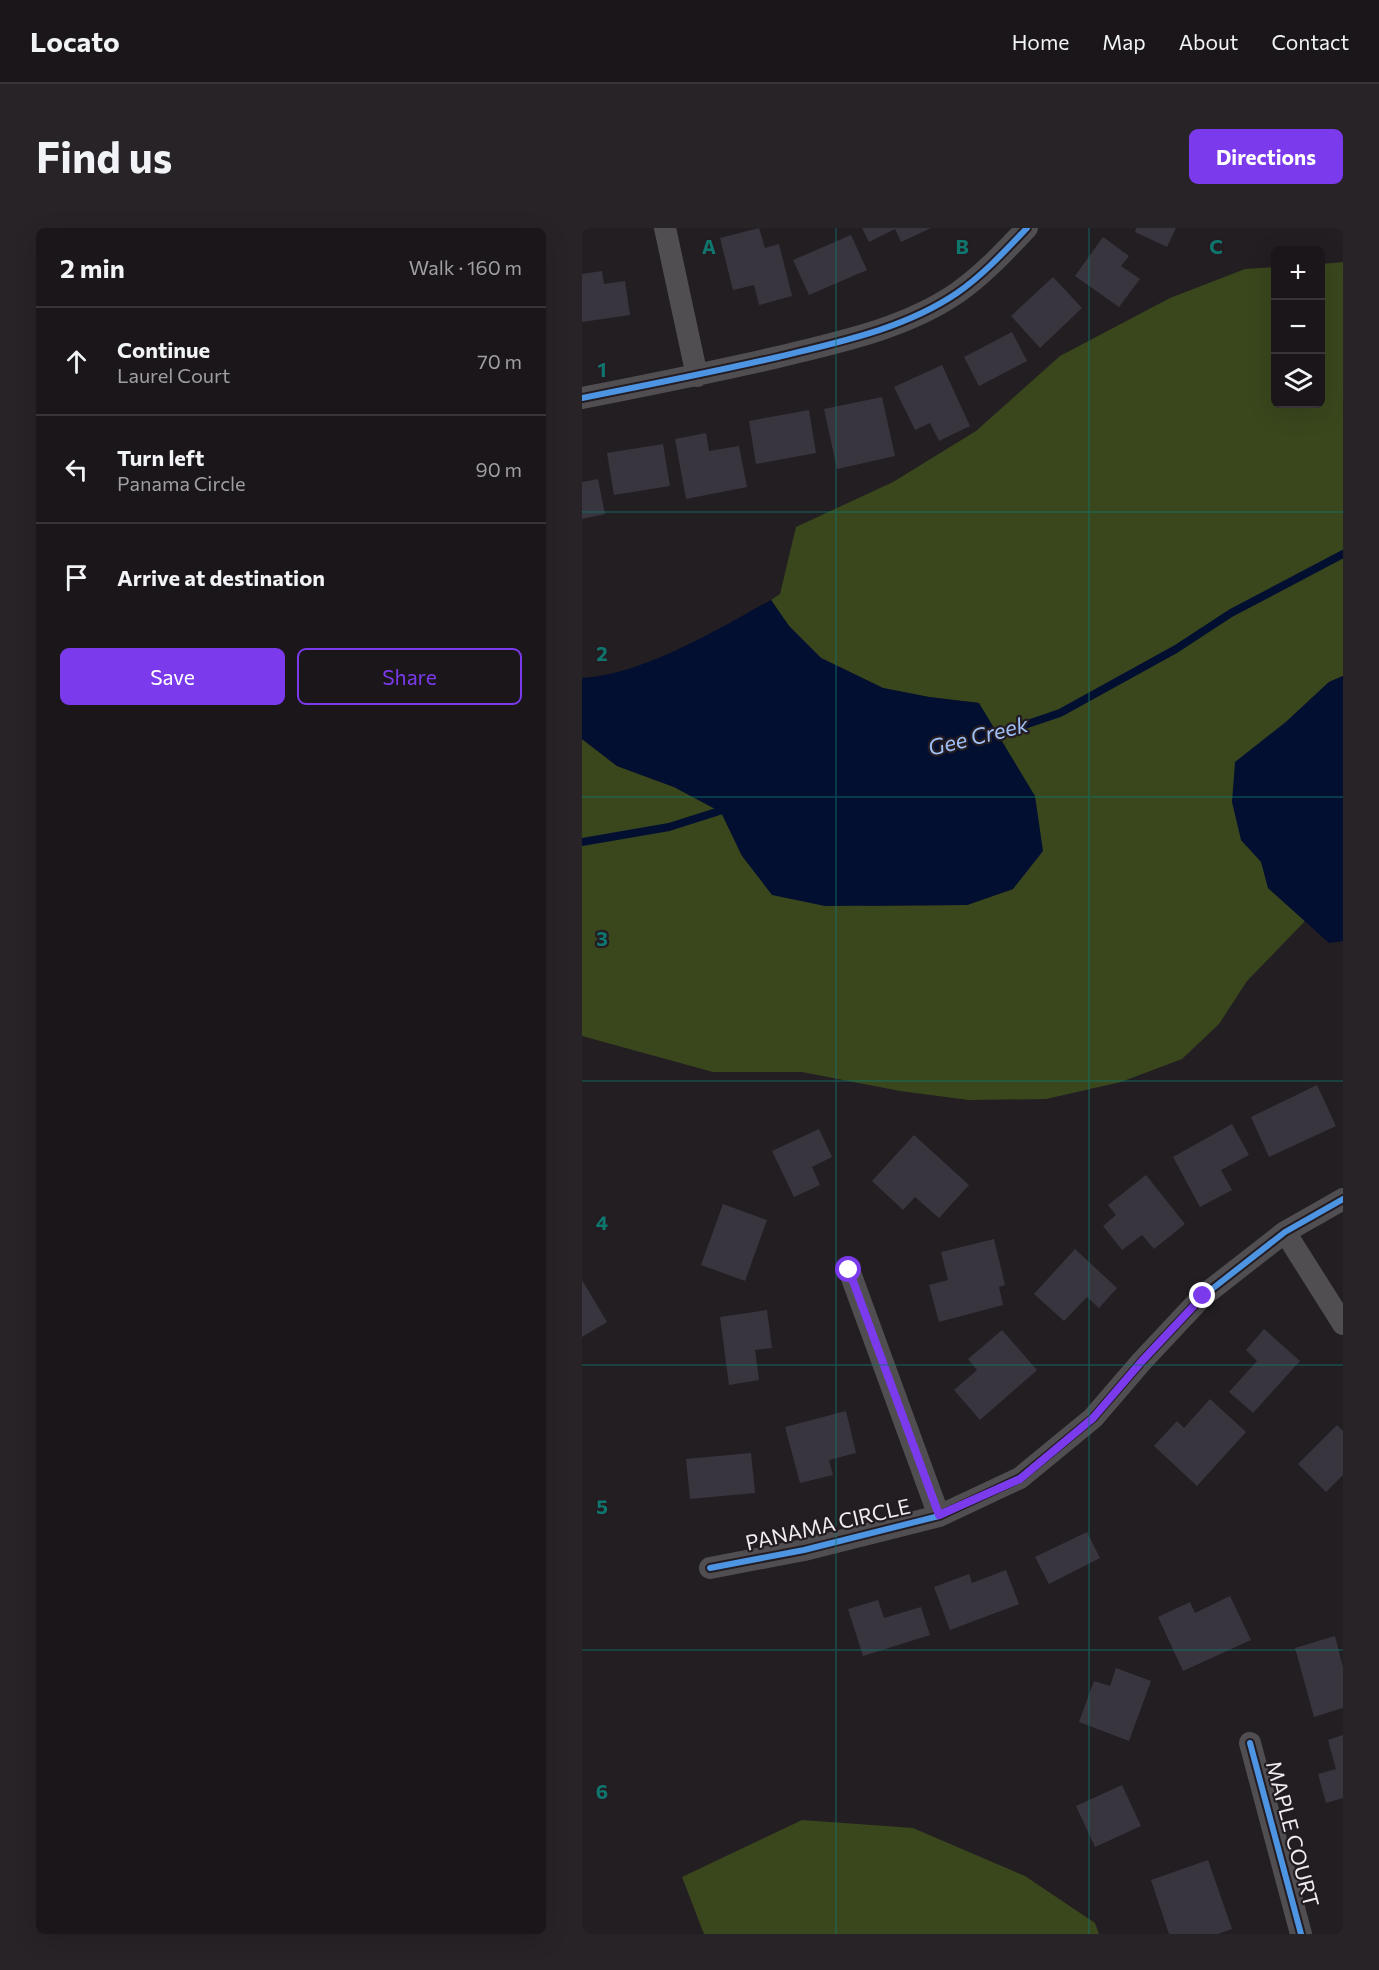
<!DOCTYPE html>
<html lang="en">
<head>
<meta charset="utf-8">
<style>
  :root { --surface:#1a161a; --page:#272327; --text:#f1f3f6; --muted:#9f9fa2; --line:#383539; --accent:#7c3aed }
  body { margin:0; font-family:Commissioner,sans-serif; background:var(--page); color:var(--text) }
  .controls { position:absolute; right:18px; top:18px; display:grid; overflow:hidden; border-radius:9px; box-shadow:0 6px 24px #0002 }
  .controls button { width:54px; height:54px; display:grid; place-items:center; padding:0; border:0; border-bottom:2px solid var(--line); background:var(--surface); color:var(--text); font:30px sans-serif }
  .stop { position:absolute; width:18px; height:18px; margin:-14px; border:4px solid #7c3aed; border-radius:50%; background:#fff }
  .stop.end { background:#7c3aed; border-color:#fff; box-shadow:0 2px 6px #0008 }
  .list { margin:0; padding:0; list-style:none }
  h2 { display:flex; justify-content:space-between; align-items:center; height:78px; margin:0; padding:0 24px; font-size:26px }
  h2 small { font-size:20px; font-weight:400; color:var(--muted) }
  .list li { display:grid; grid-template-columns:39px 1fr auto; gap:18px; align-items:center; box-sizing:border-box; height:108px; padding:0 24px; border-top:2px solid var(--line) }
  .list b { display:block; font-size:22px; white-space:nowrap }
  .list p { margin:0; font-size:20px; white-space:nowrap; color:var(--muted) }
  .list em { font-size:20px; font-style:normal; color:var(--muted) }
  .actions { display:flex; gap:12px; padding:18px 24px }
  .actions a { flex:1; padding:14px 0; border:2px solid var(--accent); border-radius:9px; text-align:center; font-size:21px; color:var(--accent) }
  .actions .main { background:var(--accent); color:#fff }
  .icon { flex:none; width:33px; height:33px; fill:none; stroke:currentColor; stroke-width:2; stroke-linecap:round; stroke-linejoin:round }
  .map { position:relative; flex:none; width:761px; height:1706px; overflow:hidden; border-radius:9px }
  header { display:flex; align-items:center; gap:36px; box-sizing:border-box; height:84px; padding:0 30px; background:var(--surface); border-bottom:2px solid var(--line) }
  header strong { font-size:28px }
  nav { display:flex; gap:33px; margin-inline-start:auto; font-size:21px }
  .intro { display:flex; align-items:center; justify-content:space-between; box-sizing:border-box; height:144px; padding:0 36px }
  h1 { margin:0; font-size:42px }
  .button { padding:15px 27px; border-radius:9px; background:var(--accent); color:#fff; font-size:21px; font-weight:700 }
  main { display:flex; gap:36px; padding:0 36px }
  aside { flex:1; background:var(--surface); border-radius:9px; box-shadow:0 6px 24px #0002 }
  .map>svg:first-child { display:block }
</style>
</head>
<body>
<header>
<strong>Locato</strong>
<nav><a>Home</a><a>Map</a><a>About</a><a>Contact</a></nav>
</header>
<div class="intro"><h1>Find us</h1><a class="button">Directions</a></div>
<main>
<aside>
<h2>2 min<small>Walk · 160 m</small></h2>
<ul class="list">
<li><svg class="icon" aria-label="ahead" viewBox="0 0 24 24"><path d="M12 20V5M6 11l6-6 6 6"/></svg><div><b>Continue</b><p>Laurel Court</p></div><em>70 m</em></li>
<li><svg class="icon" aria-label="left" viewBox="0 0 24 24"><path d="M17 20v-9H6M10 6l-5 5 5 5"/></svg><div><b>Turn left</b><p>Panama Circle</p></div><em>90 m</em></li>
<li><svg class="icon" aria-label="arrive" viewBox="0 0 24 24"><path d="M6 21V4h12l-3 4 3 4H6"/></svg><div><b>Arrive at destination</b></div></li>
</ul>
<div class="actions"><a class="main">Save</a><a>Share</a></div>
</aside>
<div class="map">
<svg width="761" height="1706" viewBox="0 0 761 1706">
  <rect width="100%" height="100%" fill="#221e22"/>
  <path fill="#3a471d" d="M 761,34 L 761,448 L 747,454 L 705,493 L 659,612 L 680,634 L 686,660 L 723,693 L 665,753 L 637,796 L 600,831 L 539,854 L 464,871 L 387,872 L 318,863 L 220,844 L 131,844 L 0,808 L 0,511 L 35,538 L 92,559 L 139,584 L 160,628 L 284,678 L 385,677 L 431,661 L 397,475 L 347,469 L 301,460 L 239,430 L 207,398 L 189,372 L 198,366 L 214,299 L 311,254 L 394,203 L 478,128 L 588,70 L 663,41 L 693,39 L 694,176 L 738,176 L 739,36 Z
    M 220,1592 L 331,1600 L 443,1648 L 513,1695 L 517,1706 L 122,1706 L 100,1649 Z"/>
  <path fill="#030f31" d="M 189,372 L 207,398 L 239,430 L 301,460 L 347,469 L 397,475 L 453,568 L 461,623 L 431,661 L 385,677 L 243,678 L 190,667 L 160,628 L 139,584 L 92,559 L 35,538 L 0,511 L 0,450 C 61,447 136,401 189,372 Z
    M 761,448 L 761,713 L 747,715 L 686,660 L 679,634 L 659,612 L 650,574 L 653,534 L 705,493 L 747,454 Z"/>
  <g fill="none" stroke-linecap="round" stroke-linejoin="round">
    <path stroke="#030f31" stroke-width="8" d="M 407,509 L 478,485 L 594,421 L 649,385 L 761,326
      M 0,614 L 87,599 L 147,580"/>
  </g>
  <path fill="#39353f" d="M 177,0 L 183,20 L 197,16 L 210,68 L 177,77 L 172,57 L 151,62 L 138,10 Z
    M 280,0 L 349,0 L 319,14 L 313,1 L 287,14 Z
    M 554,0 L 594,0 L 585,19 L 553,4 Z
    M 269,7 L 285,42 L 227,67 L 211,32 Z
    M 521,9 L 547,28 L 539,38 L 558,51 L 537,79 L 493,48 Z
    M 20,43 L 22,56 L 43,53 L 48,87 L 0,94 L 0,46 Z
    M 471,49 L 500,80 L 458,120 L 429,88 Z
    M 430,104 L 445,133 L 397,158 L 382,129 Z
    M 360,137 L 388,198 L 357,213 L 348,195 L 333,202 L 312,159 Z
    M 300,169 L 313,228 L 255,241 L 242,181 Z
    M 227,182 L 234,225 L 174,236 L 167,193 Z
    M 124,205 L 127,223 L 157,218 L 165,259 L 104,271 L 93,211 Z
    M 81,216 L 88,258 L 32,267 L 25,225 Z
    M 16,251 L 23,286 L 0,291 L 0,254 Z
    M 735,857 L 754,898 L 687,929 L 669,889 Z
    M 650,896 L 667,927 L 639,942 L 650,962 L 618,979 L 591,929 Z
    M 237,901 L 250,929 L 230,939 L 238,957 L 212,969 L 190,923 Z
    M 332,907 L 387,957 L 357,990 L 333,969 L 321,982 L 290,953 Z
    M 564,947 L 603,996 L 572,1021 L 560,1007 L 540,1022 L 521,998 L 534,987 L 526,977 Z
    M 141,976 L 185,992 L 163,1053 L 119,1037 Z
    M 412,1011 L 423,1057 L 417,1059 L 421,1077 L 357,1094 L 347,1057 L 366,1052 L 359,1024 Z
    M 493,1021 L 535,1060 L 517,1080 L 505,1069 L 482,1093 L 452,1066 Z
    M 0,1052 L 25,1094 L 0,1109 Z
    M 185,1082 L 190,1120 L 173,1122 L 177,1152 L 147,1157 L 138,1089 Z
    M 682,1101 L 718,1133 L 671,1185 L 647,1164 L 675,1133 L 664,1122 Z
    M 420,1102 L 455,1142 L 398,1192 L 372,1162 L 395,1142 L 386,1131 Z
    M 628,1171 L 664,1204 L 615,1258 L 572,1218 L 595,1193 L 602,1200 Z
    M 264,1183 L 274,1225 L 247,1232 L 251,1247 L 218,1255 L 203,1199 Z
    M 755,1197 L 761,1203 L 761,1247 L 744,1264 L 716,1236 Z
    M 169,1225 L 173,1265 L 108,1271 L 104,1231 Z
    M 505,1304 L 518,1330 L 467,1356 L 453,1329 Z
    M 424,1342 L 437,1376 L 368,1402 L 352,1359 L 387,1346 L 390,1355 Z
    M 648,1368 L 669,1412 L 601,1443 L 576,1389 L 608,1374 L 613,1385 Z
    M 296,1372 L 302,1390 L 339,1379 L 348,1407 L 281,1428 L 266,1381 Z
    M 753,1408 L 761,1439 L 761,1480 L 732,1489 L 713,1420 Z
    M 534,1440 L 569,1453 L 547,1513 L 497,1494 L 512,1453 L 528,1458 Z
    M 761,1507 L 761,1570 L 744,1575 L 736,1546 L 754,1541 L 746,1512 Z
    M 540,1557 L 559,1598 L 513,1619 L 494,1578 Z
    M 626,1632 L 650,1701 L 636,1706 L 587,1706 L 569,1652 Z"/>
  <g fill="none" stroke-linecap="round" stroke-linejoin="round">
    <path stroke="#514e51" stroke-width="22" d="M 83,0 L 115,148
      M 0,170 C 66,157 131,144 196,129 C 257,114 322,101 375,65 C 401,47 423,23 445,0
      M 703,1004 L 761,1096
      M 267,1042 L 357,1288
      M 128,1340 L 222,1322 L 357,1288 L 438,1250 L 511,1190 L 560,1133 L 621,1068 L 703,1004 L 761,971
      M 668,1515 L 719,1706"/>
    <defs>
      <path id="cycleway" d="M 0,170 C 66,157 131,144 196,129 C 257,114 322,101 375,65 C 401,47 423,23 445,0
        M 128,1340 L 222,1322 L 357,1288 L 438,1250 L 511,1190 L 560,1133 L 621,1068 L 703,1004 L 761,971
        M 668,1515 L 719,1706"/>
    </defs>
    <use href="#cycleway" stroke="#231d23" stroke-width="10"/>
    <use href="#cycleway" stroke="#4d94e3" stroke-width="6"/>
  </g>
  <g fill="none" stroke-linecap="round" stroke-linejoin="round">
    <path stroke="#7c3aed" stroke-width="8" d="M 267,1042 L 357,1287 L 438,1251 L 511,1190 L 560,1133 L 621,1068"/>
  </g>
  <path fill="none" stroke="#0f766e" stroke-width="1.5" stroke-opacity="0.55" d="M 254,0 L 254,1706M 507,0 L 507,1706M 0,284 L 761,284M 0,569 L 761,569M 0,853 L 761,853M 0,1137 L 761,1137M 0,1422 L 761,1422"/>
  <g text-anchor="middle" stroke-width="4.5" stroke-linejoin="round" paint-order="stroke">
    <g font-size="21" fill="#f0ebef" stroke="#231d23">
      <text transform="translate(246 1297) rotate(-13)" y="7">PANAMA CIRCLE</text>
      <text transform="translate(710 1606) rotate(75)" y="7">MAPLE COURT</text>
    </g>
    <g font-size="22" font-style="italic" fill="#a0c0f7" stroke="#231d23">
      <text transform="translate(396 508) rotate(-14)" y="8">Gee Creek</text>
    </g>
  </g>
  <g font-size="20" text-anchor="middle" font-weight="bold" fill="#0f766e" stroke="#231d23" stroke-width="4.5" stroke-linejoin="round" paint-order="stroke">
    <text x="127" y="26">A</text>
    <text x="380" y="26">B</text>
    <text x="634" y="26">C</text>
    <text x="20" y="149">1</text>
    <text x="20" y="433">2</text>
    <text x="20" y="718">3</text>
    <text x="20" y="1002">4</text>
    <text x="20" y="1286">5</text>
    <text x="20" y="1571">6</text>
  </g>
</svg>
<div class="controls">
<button>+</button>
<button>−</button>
<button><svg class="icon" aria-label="layers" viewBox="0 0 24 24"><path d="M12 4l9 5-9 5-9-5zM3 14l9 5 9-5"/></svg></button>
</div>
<div class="stop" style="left:267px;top:1042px"></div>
<div class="stop end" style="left:621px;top:1068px"></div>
</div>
</main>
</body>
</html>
